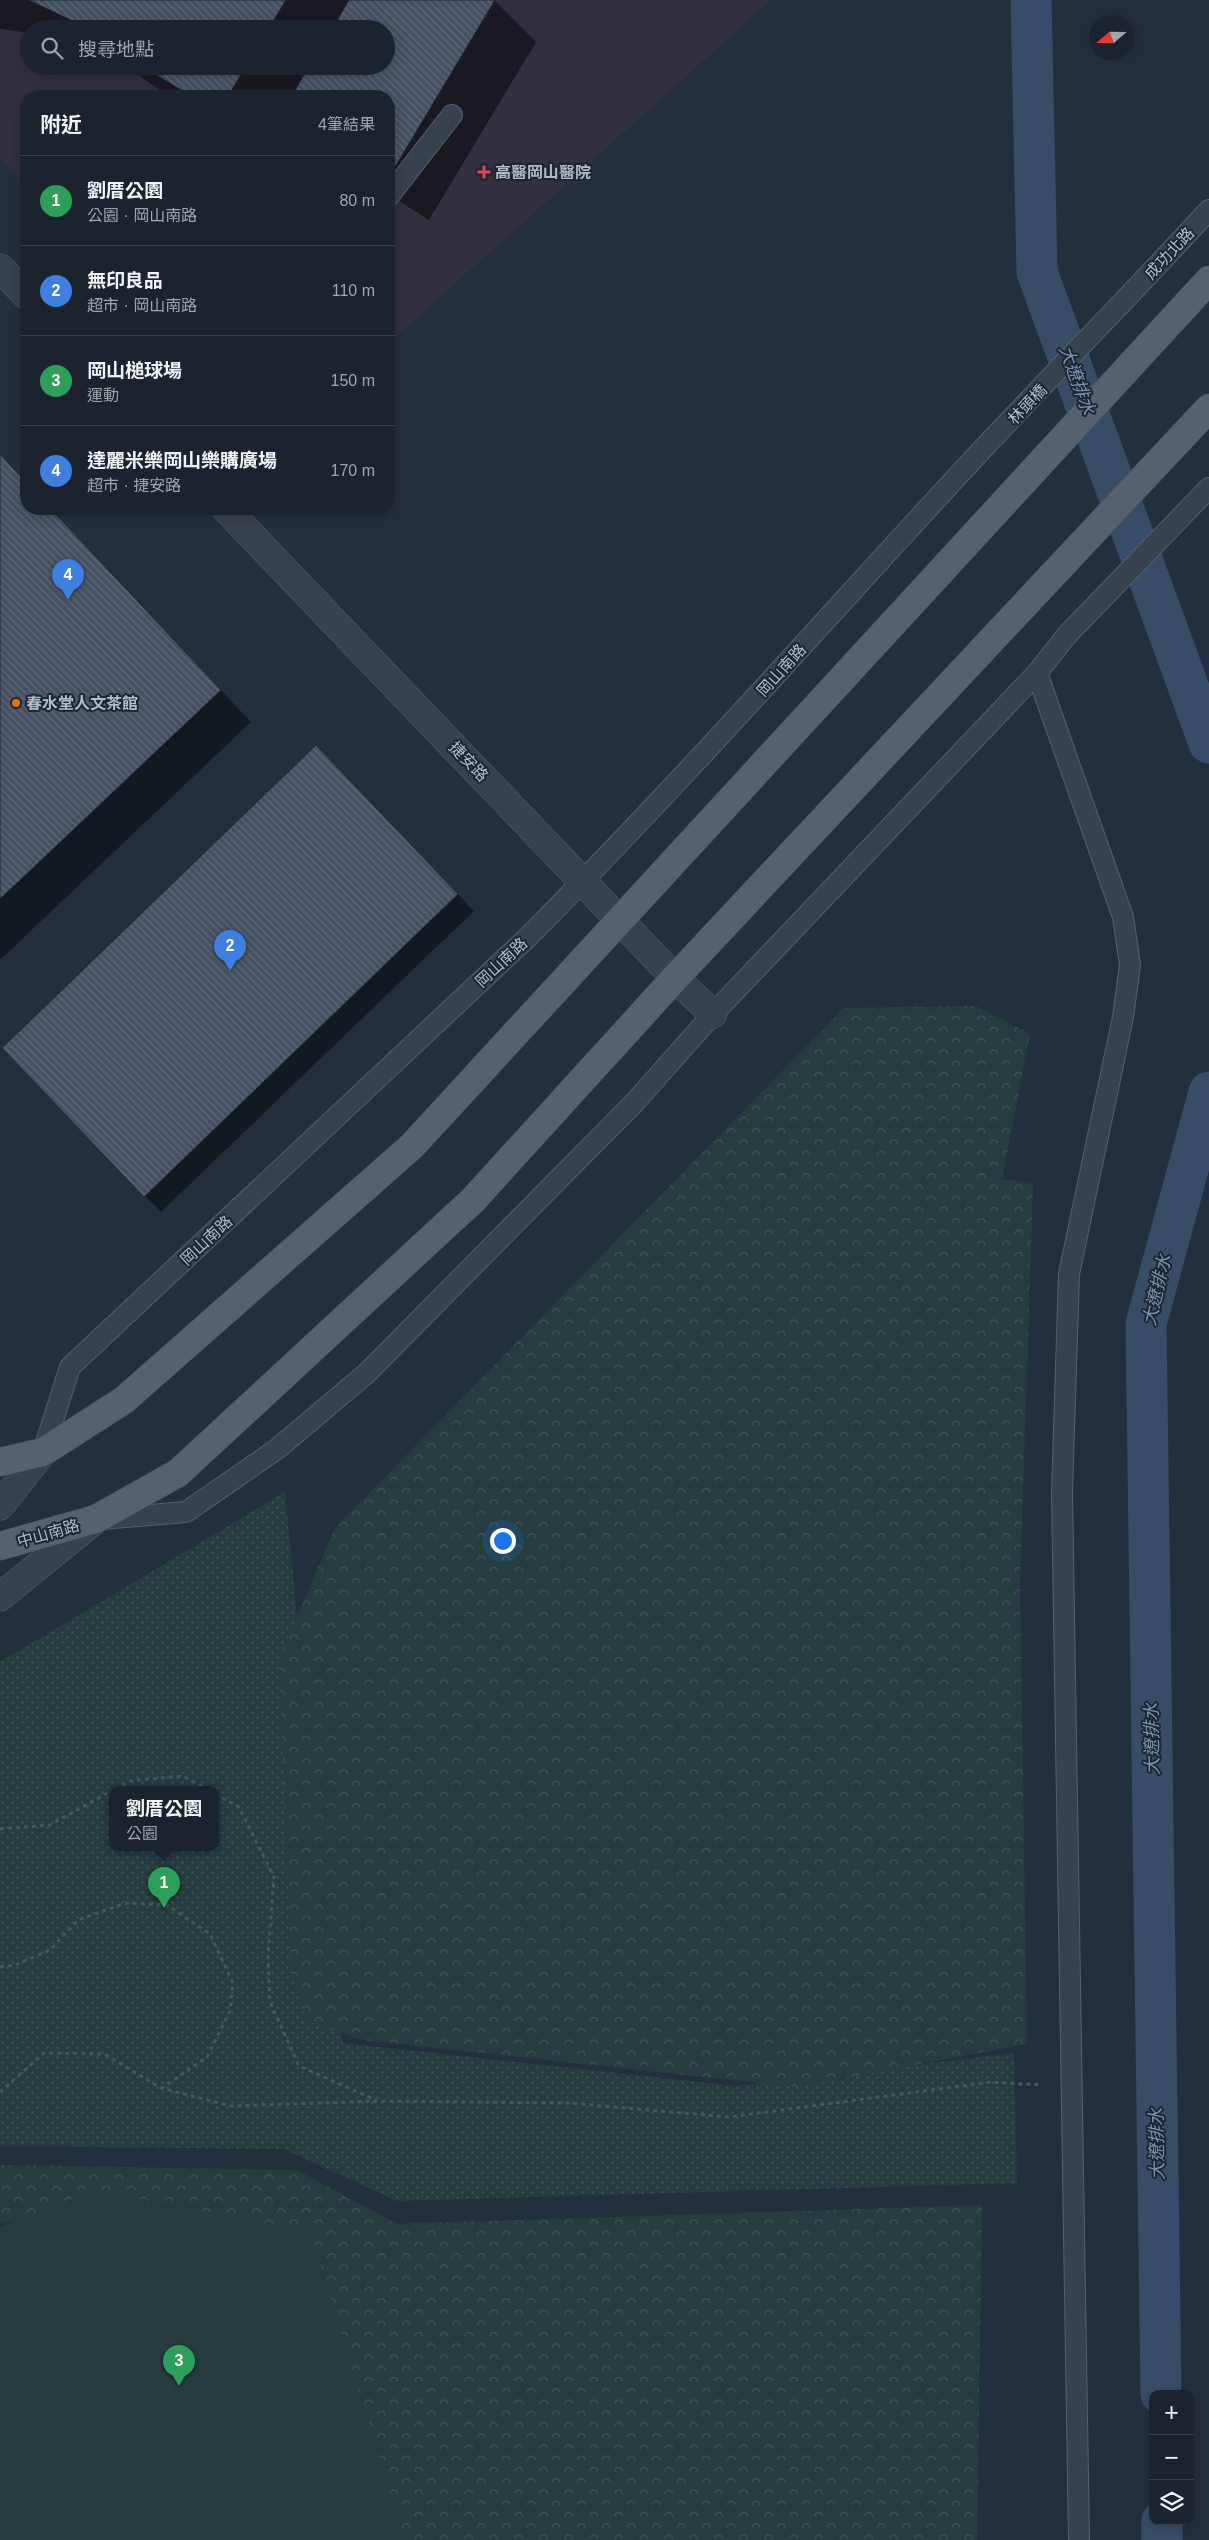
<!DOCTYPE html>
<html lang="zh-TW">
<head>
<meta charset="utf-8">
<style>
  :root { --surface:#1b232e; --page:#282f3a; --text:#f1f3f6; --muted:#a0a4aa; --line:#39404a; --accent:#8ab4f8 }
  body { margin:0; font-family:Arial,"Noto Sans TC",sans-serif; background:var(--page); color:var(--text) }
  .controls { position:absolute; right:15px; bottom:15px; display:grid; overflow:hidden; border-radius:10px; box-shadow:0 2px 12px #0003 }
  .controls button { width:45px; height:45px; display:grid; place-items:center; padding:0; border:0; border-bottom:1px solid var(--line); background:var(--surface); color:var(--text); font:25px sans-serif }
  .compass { position:absolute; left:1089px; top:15px; width:45px; height:45px; border-radius:50%; background:var(--surface); box-shadow:0 2px 12px #0003; rotate:250deg }
  .you { position:absolute; left:502px; top:1540px; width:18px; height:18px; margin:-12px; border:4px solid #fff; border-radius:50%; background:#1a73e8; box-shadow:0 0 0 8px #1a73e833 }
  .badge { display:grid; place-items:center; width:32px; height:32px; border-radius:50%; background:var(--accent); color:#fff; font-size:16px; font-weight:700 }
  .pin { position:absolute; translate:-50% -41px; filter:drop-shadow(0 1px 2px #0008) }
  .pin::after { content:''; position:absolute; top:26px; width:18px; height:15px; background:inherit; clip-path:polygon(0 0,100% 0,50% 100%) }
  .popup { position:absolute; left:109px; top:1786px; width:110px; height:65px; box-sizing:border-box; display:grid; place-content:center; border-radius:10px; background:var(--surface); filter:drop-shadow(0 1px 4px #0005); font-size:16px; white-space:nowrap; color:var(--muted) }
  .popup b { font-size:19px; color:var(--text) }
  .popup::after { content:''; position:absolute; left:50%; top:100%; margin-left:-10px; border:10px solid transparent; border-top-color:var(--surface) }
  .list { margin:0; padding:0; list-style:none }
  h2 { display:flex; justify-content:space-between; align-items:center; height:65px; margin:0; padding:0 20px; font-size:21px }
  h2 small { font-size:16px; font-weight:400; color:var(--muted) }
  .list li { display:grid; grid-template-columns:32px 1fr auto; gap:15px; align-items:center; box-sizing:border-box; height:90px; padding:0 20px; border-top:1px solid var(--line) }
  .list b { display:block; font-size:19px; white-space:nowrap }
  .list p { margin:0; font-size:16px; white-space:nowrap; color:var(--muted) }
  .list em { font-size:16px; font-style:normal; color:var(--muted) }
  .icon { flex:none; width:28px; height:28px; fill:none; stroke:currentColor; stroke-width:2; stroke-linecap:round; stroke-linejoin:round }
  .map { position:relative; flex:none; width:1209px; height:2540px; overflow:hidden }
  .search { position:absolute; background:var(--surface); box-shadow:0 2px 12px #0003; left:20px; top:20px; width:375px; height:55px; display:flex; align-items:center; gap:12px; box-sizing:border-box; padding:0 18px; border-radius:28px; color:var(--muted); font-size:19px }
  .panel { position:absolute; background:var(--surface); box-shadow:0 2px 12px #0003; left:20px; top:90px; width:375px; height:425px; border-radius:20px }
  .map>svg:first-child { display:block }
</style>
</head>
<body>
<div class="map">
<svg width="1209" height="2540" viewBox="0 0 1209 2540">
  <defs>
    <pattern id="grass-dots" width="8" height="8" patternUnits="userSpaceOnUse" patternTransform="scale(1.25)"><rect width="8" height="8" fill="#263c3f"/><path d="M2 2h.1M6 6h.1" fill="none" stroke="#435659" stroke-width="1.8" stroke-linecap="round"/></pattern>
    <pattern id="forest-crowns" width="20" height="18" patternUnits="userSpaceOnUse" patternTransform="scale(1.25)"><rect width="20" height="18" fill="#263c3f"/><path d="M2 6a3 3 0 1 1 6 0M12 15a3 3 0 1 1 6 0" fill="none" stroke="#435659"/></pattern>
    <pattern id="building-back-hatch" width="6" height="6" patternUnits="userSpaceOnUse" patternTransform="scale(1.25)"><rect width="6" height="6" fill="#455162"/><path d="M-1 5l2 2M0 0l6 6M5-1l2 2" fill="none" stroke="#5d6877"/></pattern>
  </defs>
  <rect width="100%" height="100%" fill="#242f3e"/>
  <path fill="#32303f" fill-rule="evenodd" d="M 0,0 L 771,0 L 389,343 L 389,96 L 26,96 L 26,185 L 0,158 ZM 29,29 L 386,29 L 386,66 L 29,66 Z"/>
  <path fill="url(#grass-dots)" fill-rule="evenodd" d="M 285,1492 L 312,1774 L 343,2043 L 736,2086 L 1014,2053 L 1017,2183 L 397,2201 L 284,2149 L 0,2146 L 0,1662 ZM 113,1789 L 215,1789 L 215,1847 L 113,1847 Z"/>
  <path fill="url(#forest-crowns)" d="M 976,1006 L 1030,1034 L 1002,1179 L 1033,1184 L 1020,1583 L 1027,2044 L 797,2087 L 363,2040 L 306,2021 L 291,1966 L 279,1659 L 335,1528 L 844,1008 Z
    M 0,2165 L 297,2170 L 397,2224 L 982,2205 L 977,2540 L 369,2540 L 76,2207 L 0,2224 Z"/>
  <path fill="#263c3f" d="M 92,2191 L 310,2231 L 405,2540 L 0,2540 L 0,2227 Z"/>
  <path fill="#0007" d="M 0,0 L 494,0 L 536,42 L 429,220 L 389,195 L 389,96 L 169,96 L 125,66 L 386,66 L 386,29 L 29,29 L 29,33 L 0,29 Z
    M 0,454 L 26,482 L 26,509 L 51,509 L 251,722 L 0,960 Z
    M 332,763 L 474,911 L 161,1212 L 145,1196 Z"/>
  <g fill="none" stroke-linecap="round" stroke-linejoin="round">
    <path stroke="#394c67" stroke-width="41" d="M 1031,0 L 1037,272 L 1209,743
      M 1161,2394 L 1146,1324 L 1209,1092
      M 1162,2521 L 1162,2540"/>
  </g>
  <path fill="url(#building-back-hatch)" stroke="#1f2835" d="M 29,0 L 286,0 L 268,29 L 89,29 Z
    M 349,0 L 495,0 L 389,177 L 389,96 L 292,96 L 309,66 L 386,66 L 386,29 L 332,29 Z
    M 142,66 L 246,66 L 228,96 L 191,96 Z
    M 0,454 L 26,482 L 26,509 L 51,509 L 221,690 L 0,899 Z
    M 316,745 L 458,894 L 144,1197 L 2,1048 Z"/>
  <g fill="none" stroke-linecap="round" stroke-linejoin="round">
    <defs>
      <path id="lane" d="M 389,196 L 452,115
        M 1037,673 L 1123,917 L 1130,965 L 1123,1017 L 1069,1274 L 1062,1492 L 1079,2540
        M 43,1452 L 70,1367 L 528,937 C 679,785 820,625 965,468 C 1046,381 1129,297 1209,210
        M 101,1519 L 186,1512 L 277,1449 L 367,1373 L 635,1102 L 713,1014 L 1037,673 L 1067,635 L 1209,488"/>
      <path id="street" d="M 0,268 L 26,295
        M 226,509 L 675,978 L 713,1014
        M 0,1506 L 43,1452
        M 0,1597 L 96,1519"/>
      <path id="primary" d="M 0,1462 L 43,1452 L 124,1400 L 412,1146 L 1209,280
        M 0,1546 L 96,1519 L 178,1473 L 473,1200 L 675,978 L 1209,408"/>
    </defs>
    <use href="#lane" stroke="#565f6c" stroke-width="22"/>
    <use href="#street" stroke="#565f6c" stroke-width="29"/>
    <use href="#primary" stroke="#414a57" stroke-width="29"/>
    <path stroke="#44595c" stroke-width="3" stroke-dasharray="4 4" stroke-linecap="butt" d="M 115,1789 L 130,1781 L 183,1776 L 207,1789
      M 215,1794 L 239,1807 L 274,1877 L 268,1956 L 270,2002 L 299,2066 L 376,2100
      M 0,1829 L 50,1825 L 113,1790
      M 0,1967 L 15,1965 L 50,1950 L 78,1920 L 125,1903 L 167,1905 L 210,1934 L 233,1983 L 230,2011 L 207,2057 L 162,2088
      M 0,2092 L 44,2053 L 104,2054 L 161,2088 L 231,2106 L 379,2101 L 568,2103 L 729,2117 L 991,2082 L 1041,2085"/>
    <use href="#lane" stroke="#38414e" stroke-width="20"/>
    <use href="#street" stroke="#38414e" stroke-width="28"/>
    <use href="#primary" stroke="#56606e" stroke-width="28"/>
  </g>
  <path fill="#e0444e" stroke="#1d2633" stroke-width="2" d="M481.5 164.5h5v5h5v5h-5v5h-5v-5h-5v-5h5z"/>
  <circle fill="#e8710a" stroke="#1d2633" stroke-width="2" cx="16" cy="703" r="5"/>
  <g text-anchor="middle" stroke-width="4" stroke-linejoin="round" paint-order="stroke">
    <g font-size="16" font-weight="bold" fill="#b4bcc9" stroke="#1d2633" text-anchor="start">
      <text x="495" y="178">高醫岡山醫院</text>
      <text x="26" y="709">春水堂人文茶館</text>
    </g>
    <g font-size="16" fill="#b4bcc9" stroke="#1d2633">
      <text transform="translate(1169 253) rotate(-47)" y="6">成功北路</text>
      <text transform="translate(1027 404) rotate(-46)" y="6">林頭橋</text>
      <text transform="translate(781 670) rotate(-48)" y="6">岡山南路</text>
      <text transform="translate(469 761) rotate(46)" y="6">捷安路</text>
      <text transform="translate(501 962) rotate(-43)" y="6">岡山南路</text>
      <text transform="translate(206 1240) rotate(-43)" y="6">岡山南路</text>
      <text transform="translate(48 1533) rotate(-16)" y="6">中山南路</text>
    </g>
    <g font-size="18" font-style="italic" fill="#7c92b1" stroke="#1d2633">
      <text transform="translate(1077 380) rotate(70)" y="6">大遼排水</text>
      <text transform="translate(1157 1290) rotate(-77)" y="6">大遼排水</text>
      <text transform="translate(1152 1739) rotate(-91)" y="6">大遼排水</text>
      <text transform="translate(1157 2144) rotate(-91)" y="6">大遼排水</text>
    </g>
  </g>
</svg>
<div class="controls">
<button>+</button>
<button>−</button>
<button><svg class="icon" aria-label="layers" viewBox="0 0 24 24"><path d="M12 4l9 5-9 5-9-5zM3 14l9 5 9-5"/></svg></button>
</div>
<svg class="compass" viewBox="-18 -18 36 36"><path d="M0-13l5 13h-10z" fill="#e53935"/><path d="M0 13l5-13h-10z" fill="#a0a4aa"/></svg>
<div class="you"></div>
<div class="pin badge" style="left:164px;top:1908px;background:#2e9e5b">1</div>
<div class="popup"><b>劉厝公園</b>公園</div>
<div class="pin badge" style="left:230px;top:971px;background:#3f7fe0">2</div>
<div class="pin badge" style="left:179px;top:2386px;background:#2e9e5b">3</div>
<div class="pin badge" style="left:68px;top:600px;background:#3f7fe0">4</div>
<div class="search"><svg class="icon" aria-label="search" viewBox="0 0 24 24"><circle cx="10" cy="10" r="6"/><path d="M15 15l6 6"/></svg>搜尋地點</div>
<section class="panel">
<h2>附近<small>4筆結果</small></h2>
<ul class="list">
<li><span class="badge" style="background:#2e9e5b">1</span><div><b>劉厝公園</b><p>公園 · 岡山南路</p></div><em>80 m</em></li>
<li><span class="badge" style="background:#3f7fe0">2</span><div><b>無印良品</b><p>超市 · 岡山南路</p></div><em>110 m</em></li>
<li><span class="badge" style="background:#2e9e5b">3</span><div><b>岡山槌球場</b><p>運動</p></div><em>150 m</em></li>
<li><span class="badge" style="background:#3f7fe0">4</span><div><b>達麗米樂岡山樂購廣場</b><p>超市 · 捷安路</p></div><em>170 m</em></li>
</ul>
</section>
</div>
</body>
</html>
